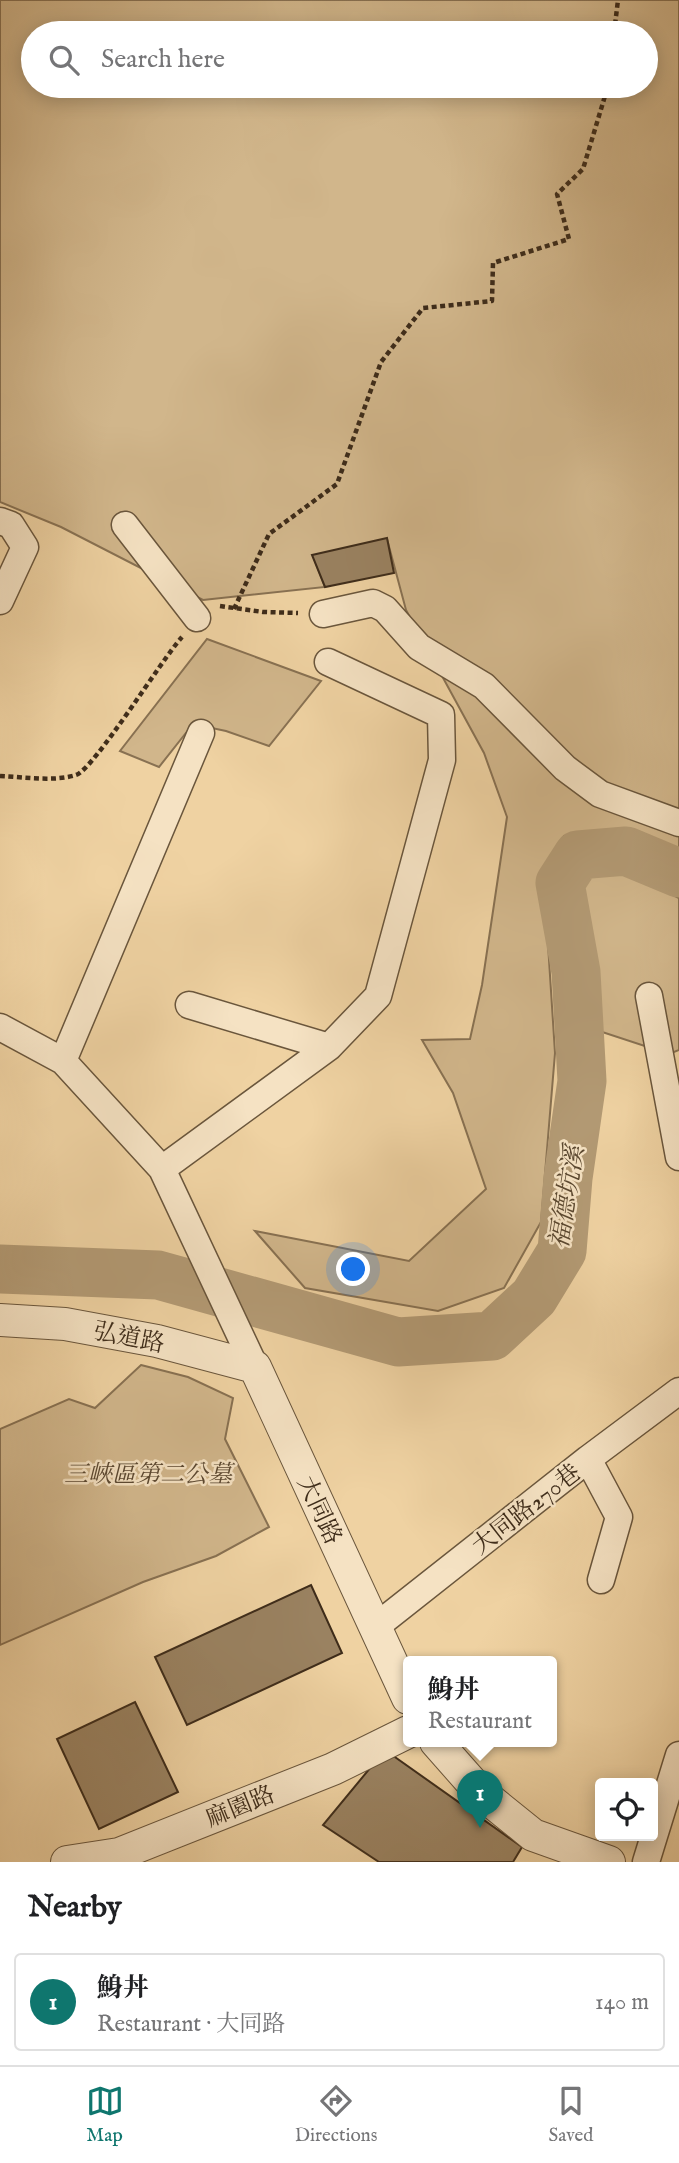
<!DOCTYPE html>
<html lang="en">
<head>
<meta charset="utf-8">
<style>
  :root { --surface:#fff; --page:#f6f6f6; --text:#202124; --muted:#757577; --line:#e0e0e0; --accent:#0f766e }
  body { margin:0; font-family:"IM FELL English","Noto Serif TC",serif; background:var(--page); color:var(--text) }
  .controls { position:absolute; right:21px; bottom:21px; display:grid; overflow:hidden; border-radius:7px; box-shadow:0 4px 18px #0003 }
  .controls button { width:63px; height:63px; display:grid; place-items:center; padding:0; border:0; border-bottom:2px solid var(--line); background:var(--surface); color:var(--text); font:35px sans-serif }
  .you { position:absolute; left:354px; top:1270px; width:24px; height:24px; margin:-18px; border:5px solid #fff; border-radius:50%; background:#1a73e8; box-shadow:0 0 0 10px #1a73e833 }
  .badge { display:grid; place-items:center; width:46px; height:46px; border-radius:50%; background:var(--accent); color:#fff; font-size:23px; font-weight:700 }
  .pin { position:absolute; translate:-50% -58px; filter:drop-shadow(0 2px 4px #0008) }
  .pin::after { content:''; position:absolute; top:37px; width:24px; height:21px; background:inherit; clip-path:polygon(0 0,100% 0,50% 100%) }
  .popup { position:absolute; left:403px; top:1656px; width:154px; height:91px; box-sizing:border-box; display:grid; place-content:center; border-radius:7px; background:var(--surface); filter:drop-shadow(0 2px 5px #0005); font-size:23px; white-space:nowrap; color:var(--muted) }
  .popup b { font-size:26px; color:var(--text) }
  .popup::after { content:''; position:absolute; left:50%; top:100%; margin-left:-14px; border:14px solid transparent; border-top-color:var(--surface) }
  .list { margin:0; padding:0; list-style:none }
  h2 { display:flex; justify-content:space-between; align-items:center; height:91px; margin:0; padding:0 28px; font-size:30px }
  h2 small { font-size:23px; font-weight:400; color:var(--muted) }
  .list li { display:grid; grid-template-columns:46px 1fr auto; gap:21px; align-items:center; box-sizing:border-box; height:98px; margin:0 14px 14px; padding:0 14px; border:2px solid var(--line); border-radius:7px }
  .list b { display:block; font-size:26px; white-space:nowrap }
  .list p { margin:0; font-size:23px; white-space:nowrap; color:var(--muted) }
  .list em { font-size:23px; font-style:normal; color:var(--muted) }
  .icon { flex:none; width:38px; height:38px; fill:none; stroke:currentColor; stroke-width:2; stroke-linecap:round; stroke-linejoin:round }
  .map { position:relative; flex:none; width:679px; height:1862px; overflow:hidden }
  .search { position:absolute; background:var(--surface); box-shadow:0 4px 18px #0003; left:21px; right:21px; top:21px; height:77px; display:flex; align-items:center; gap:18px; box-sizing:border-box; padding:0 24px; border-radius:38px; color:var(--muted); font-size:26px }
  .sheet { height:203px; background:var(--surface) }
  nav { display:flex; justify-content:space-around; align-items:center; box-sizing:border-box; height:98px; border-top:2px solid var(--line); background:var(--surface); font-size:19px; color:var(--muted) }
  nav a { display:grid; justify-items:center; gap:4px }
  nav .on { color:var(--accent) }
  .map>svg:first-child { display:block }
</style>
</head>
<body>
<div class="map">
<svg width="679" height="1862" viewBox="0 0 679 1862">
  <rect width="100%" height="100%" fill="#efd2a2"/>
  <filter id="stains"><feTurbulence type="fractalNoise" baseFrequency=".00286" numOctaves="4"/><feColorMatrix values="0 0 0 0 .2 0 0 0 0 .09 0 0 0 0 .02 0 0 0 .5 -.17"/></filter>
  <radialGradient id="worn" r=".72"><stop offset=".6" stop-color="#630" stop-opacity="0"/><stop offset="1" stop-color="#630" stop-opacity=".3"/></radialGradient>
  <path fill="#d1b68b" stroke="#887152" stroke-width="2" fill-rule="evenodd" d="M 0,0 L 679,0 L 679,855 L 626,832 L 564,836 L 544,882 L 555,1053 L 541,1222 L 504,1288 L 438,1311 L 305,1288 L 255,1231 L 409,1261 L 486,1189 L 453,1093 L 422,1040 L 470,1039 L 482,985 L 507,817 L 484,753 L 406,610 L 387,539 L 313,556 L 325,587 L 203,600 L 61,527 L 0,502 ZM 33,33 L 646,33 L 646,86 L 33,86 Z
    M 207,639 L 321,681 L 269,746 L 226,731 L 193,724 L 159,767 L 120,751 Z
    M 626,871 L 679,898 L 679,1050 L 669,1054 L 590,1028 L 591,963 L 576,898 L 592,873 Z
    M 141,1365 L 188,1377 L 233,1398 L 225,1439 L 269,1527 L 216,1556 L 143,1582 L 0,1645 L 0,1429 L 69,1399 L 95,1408 Z"/>
  <g fill="none" stroke-linecap="round" stroke-linejoin="round">
    <path stroke="#b39a74" stroke-width="49" d="M 0,1269 L 158,1275 L 398,1342 L 492,1336 L 534,1297 L 562,1251 L 568,1178 L 582,1081 L 576,972 L 560,883 L 578,855 L 626,851 L 679,873"/>
  </g>
  <path fill="#9a8261" stroke="#3e2c1a" stroke-width="2" d="M 387,538 L 394,573 L 325,587 L 312,555 Z
    M 311,1585 L 342,1653 L 187,1725 L 155,1657 Z
    M 135,1702 L 178,1792 L 99,1829 L 57,1739 Z
    M 385,1750 L 522,1847 L 513,1862 L 379,1862 L 323,1825 Z"/>
  <g fill="none" stroke-linecap="round" stroke-linejoin="round">
    <defs>
      <path id="minor" d="M 0,521 L 11,525 L 25,547 L 0,601
        M 125,525 L 197,618
        M 323,614 L 373,603 L 385,609 L 419,647 L 484,686 L 565,768 L 600,794 L 679,823
        M 649,996 L 679,1157
        M 189,1005 L 329,1047
        M 0,1027 L 63,1061 L 162,1169 L 255,1367
        M 63,1061 L 201,733
        M 162,1169 L 329,1047 L 378,996 L 442,760 L 441,715 L 328,662
        M 588,1459 L 619,1517 L 601,1580
        M 374,1628 L 588,1459 L 679,1391
        M 646,1862 L 679,1755"/>
      <path id="tertiary" d="M 0,1320 L 65,1324 L 157,1341 L 255,1367 L 408,1698
        M 436,1742 L 481,1793 L 533,1835 L 609,1862
        M 67,1862 L 119,1854 L 333,1769 L 408,1732"/>
    </defs>
    <use href="#minor" stroke="#6a563c" stroke-width="29"/>
    <use href="#tertiary" stroke="#6a563c" stroke-width="34"/>
    <path stroke="#3e2c1a" stroke-width="4.5" stroke-dasharray="5 3.5" stroke-linecap="butt" d="M 614,33 L 618,0
      M 220,606 L 263,612 L 298,613
      M 234,609 L 269,534 L 337,484 L 381,362 L 423,308 L 492,301 L 493,263 L 569,239 L 557,194 L 583,169 L 608,86
      M 0,776 C 24,777 53,782 76,775 C 94,769 162,659 182,637"/>
    <use href="#minor" stroke="#f5e2c3" stroke-width="26"/>
    <use href="#tertiary" stroke="#f5e2c3" stroke-width="32"/>
  </g>
  <g text-anchor="middle" stroke-width="5" stroke-linejoin="round" paint-order="stroke">
    <g font-size="24" fill="#3e2c1a" stroke="#f5e2c3">
      <text transform="translate(129 1337) rotate(11)" y="8">弘道路</text>
      <text transform="translate(526 1509) rotate(-38)" y="8">大同路270巷</text>
      <text transform="translate(320 1510) rotate(65)" y="8">大同路</text>
      <text transform="translate(240 1806) rotate(-22)" y="8">麻園路</text>
    </g>
    <g font-size="24" font-style="italic" fill="#5b4831" stroke="#f5e2c3">
      <text x="148" y="1482">三峽區第二公墓</text>
    </g>
    <g font-size="26" font-style="italic" fill="#5b4830" stroke="#f5e2c3">
      <text transform="translate(566 1197) rotate(-81)" y="9">福德坑溪</text>
    </g>
  </g>
  <rect width="100%" height="100%" filter="url(#stains)"/>
  <rect width="100%" height="100%" fill="url(#worn)"/>
</svg>
<div class="controls">
<button><svg class="icon" aria-label="locate" viewBox="0 0 24 24"><circle cx="12" cy="12" r="6"/><path d="M12 2v4M12 18v4M2 12h4M18 12h4"/></svg></button>
</div>
<div class="you"></div>
<div class="pin badge" style="left:480px;top:1828px">1</div>
<div class="popup"><b>鯓丼</b>Restaurant</div>
<div class="search"><svg class="icon" aria-label="search" viewBox="0 0 24 24"><circle cx="10" cy="10" r="6"/><path d="M15 15l6 6"/></svg>Search here</div>
</div>
<section class="sheet">
<h2>Nearby<small></small></h2>
<ul class="list">
<li><span class="badge">1</span><div><b>鯓丼</b><p>Restaurant · 大同路</p></div><em>140 m</em></li>
</ul>
</section>
<nav>
<a class="on"><svg class="icon" aria-label="map" viewBox="0 0 24 24"><path d="M3 6l6-2 6 2 6-2v14l-6 2-6-2-6 2zM9 4v14M15 6v14"/></svg>Map</a>
<a><svg class="icon" aria-label="directions" viewBox="0 0 24 24"><path d="M12 3l9 9-9 9-9-9zM9 14v-3h6M13 9l2 2-2 2"/></svg>Directions</a>
<a><svg class="icon" aria-label="saved" viewBox="0 0 24 24"><path d="M7 4h10v16l-5-4-5 4z"/></svg>Saved</a>
</nav>
</body>
</html>
